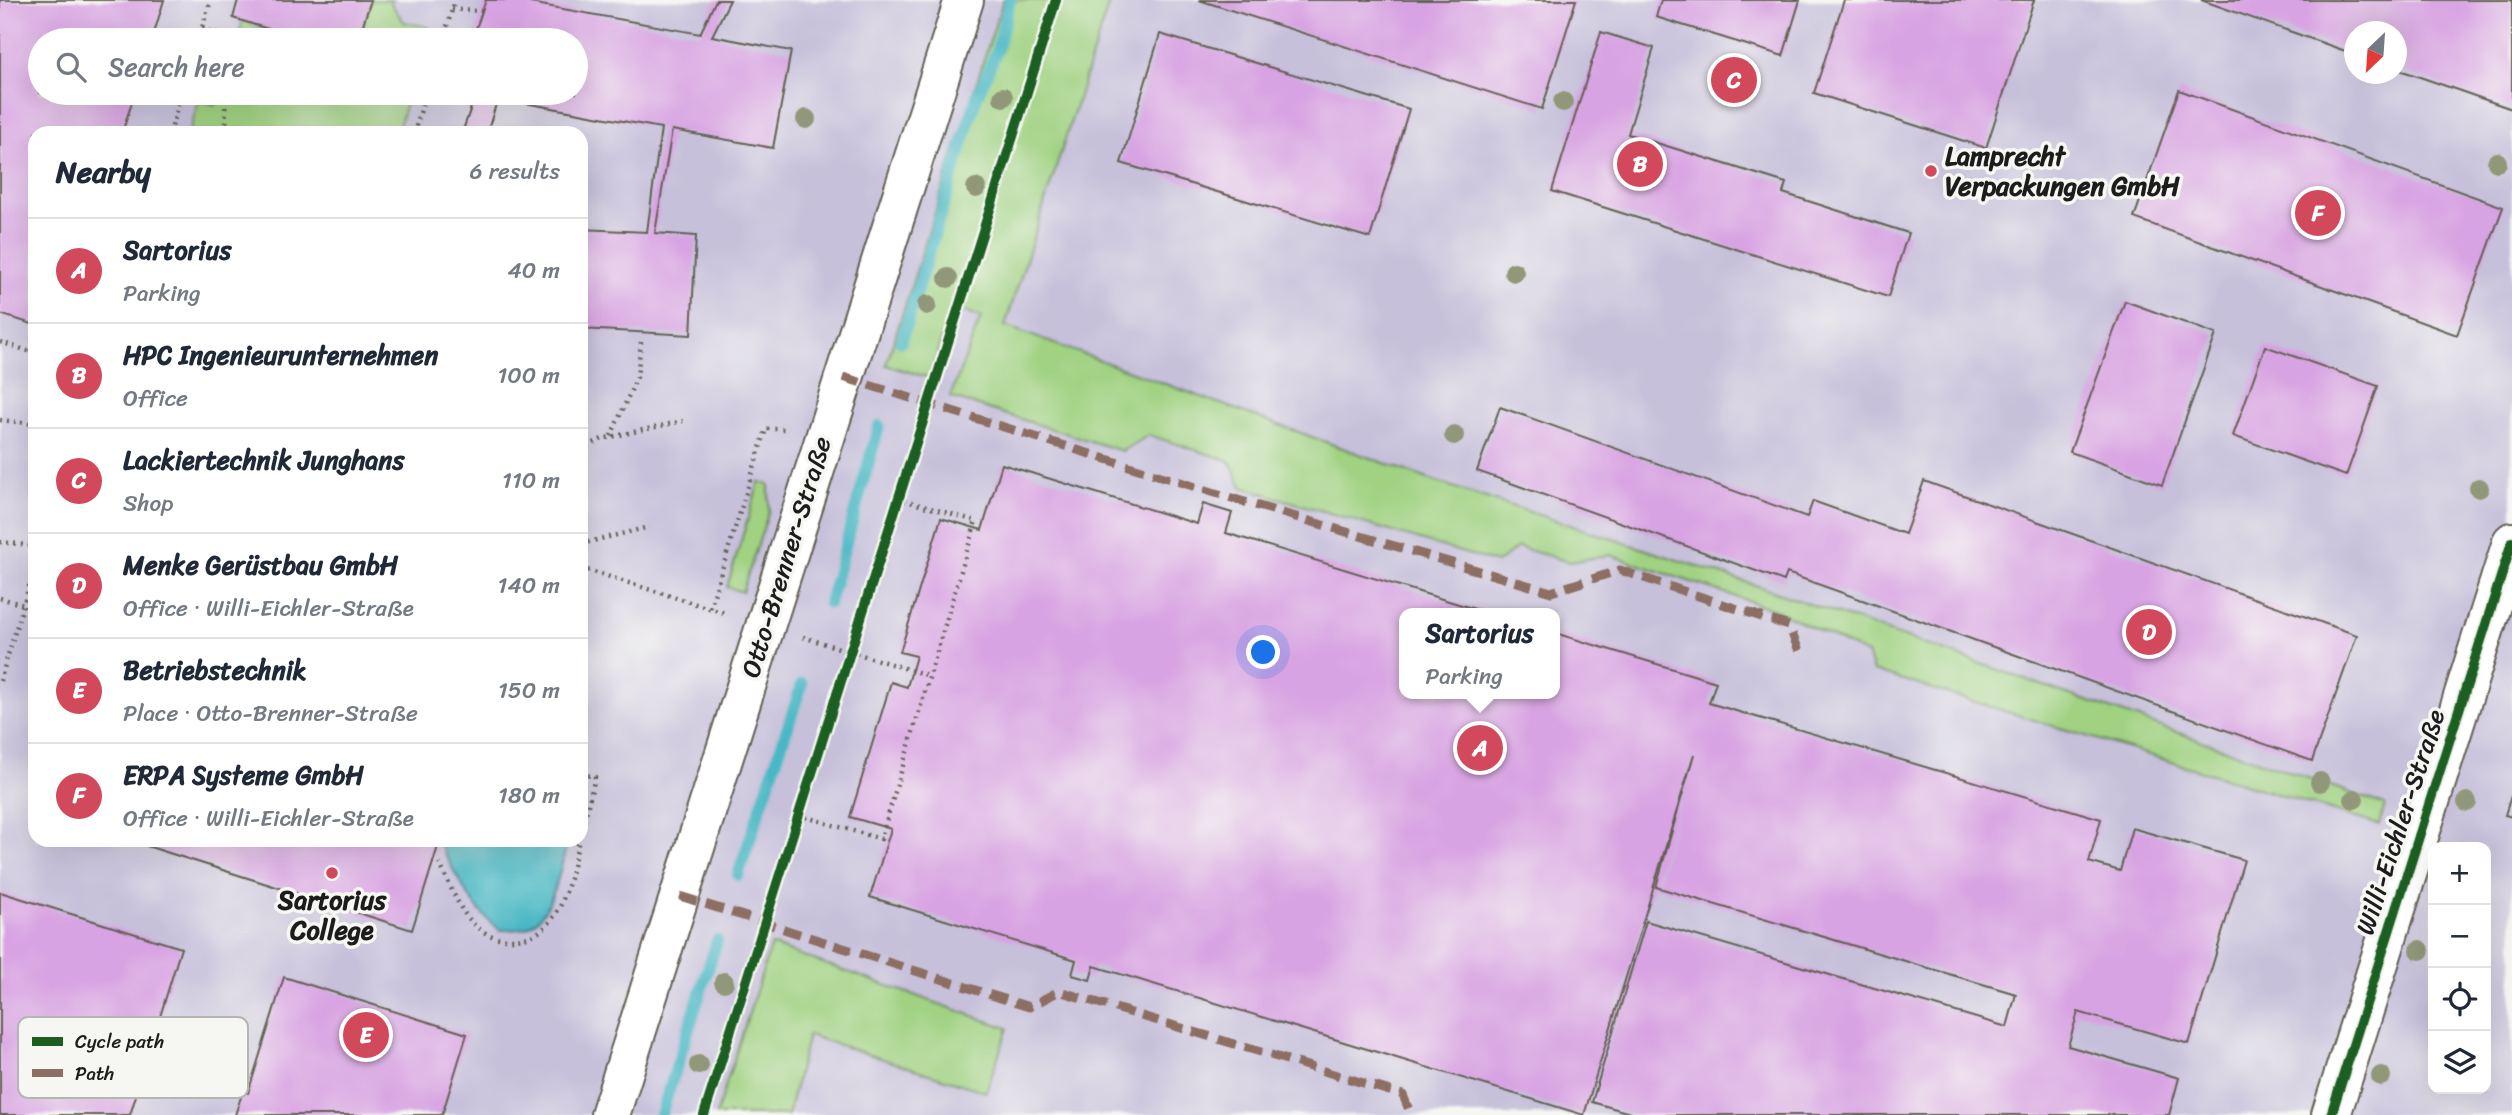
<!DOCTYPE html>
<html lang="en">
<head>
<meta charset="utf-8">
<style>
  :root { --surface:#fff; --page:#f6f6f7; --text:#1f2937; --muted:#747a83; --line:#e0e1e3; --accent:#d1495b }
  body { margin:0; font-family:Sriracha,sans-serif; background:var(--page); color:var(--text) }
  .controls { position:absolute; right:21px; bottom:21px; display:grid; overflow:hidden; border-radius:14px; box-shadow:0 7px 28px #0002 }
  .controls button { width:63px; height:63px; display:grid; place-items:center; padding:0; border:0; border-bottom:2px solid var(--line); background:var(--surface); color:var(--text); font:35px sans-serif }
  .compass { position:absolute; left:2344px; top:21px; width:63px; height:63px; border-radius:50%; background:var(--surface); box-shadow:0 7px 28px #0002; rotate:205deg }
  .you { position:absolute; left:1264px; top:653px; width:24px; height:24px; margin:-18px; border:5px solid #fff; border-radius:50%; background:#1a73e8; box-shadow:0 0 0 10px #1a73e833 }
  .badge { display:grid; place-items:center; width:46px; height:46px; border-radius:50%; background:var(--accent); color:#fff; font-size:23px; font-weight:700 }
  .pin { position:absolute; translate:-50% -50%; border:4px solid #fff; box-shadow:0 2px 7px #0006 }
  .popup { position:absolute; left:1399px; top:608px; width:161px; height:91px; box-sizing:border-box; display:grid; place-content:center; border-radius:14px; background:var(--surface); filter:drop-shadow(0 2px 5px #0005); font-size:23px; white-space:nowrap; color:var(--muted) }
  .popup b { font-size:26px; color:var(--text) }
  .popup::after { content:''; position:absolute; left:50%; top:100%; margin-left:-14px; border:14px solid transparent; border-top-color:var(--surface) }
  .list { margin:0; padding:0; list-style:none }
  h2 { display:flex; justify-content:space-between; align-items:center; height:91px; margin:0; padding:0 28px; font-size:30px }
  h2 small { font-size:23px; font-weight:400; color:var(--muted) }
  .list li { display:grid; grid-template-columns:46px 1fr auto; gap:21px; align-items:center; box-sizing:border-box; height:105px; padding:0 28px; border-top:2px solid var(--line) }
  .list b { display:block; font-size:26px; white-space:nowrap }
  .list p { margin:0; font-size:23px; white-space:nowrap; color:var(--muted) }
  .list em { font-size:23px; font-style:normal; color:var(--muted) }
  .icon { flex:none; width:38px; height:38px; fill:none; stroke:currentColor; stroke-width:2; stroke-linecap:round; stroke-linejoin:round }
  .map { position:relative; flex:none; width:2512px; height:1115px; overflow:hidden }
  .search { position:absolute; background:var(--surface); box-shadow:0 7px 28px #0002; left:28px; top:28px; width:560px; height:77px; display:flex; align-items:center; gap:18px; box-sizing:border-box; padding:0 24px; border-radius:38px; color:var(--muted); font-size:26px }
  .panel { position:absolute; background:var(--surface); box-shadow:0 7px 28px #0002; left:28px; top:126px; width:560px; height:721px; border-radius:21px }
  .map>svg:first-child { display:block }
</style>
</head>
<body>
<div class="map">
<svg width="2512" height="1115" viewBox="0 0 2512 1115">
  <rect width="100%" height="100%" fill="#f6f6f2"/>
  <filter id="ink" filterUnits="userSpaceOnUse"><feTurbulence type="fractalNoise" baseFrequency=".0143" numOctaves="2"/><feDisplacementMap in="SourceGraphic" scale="14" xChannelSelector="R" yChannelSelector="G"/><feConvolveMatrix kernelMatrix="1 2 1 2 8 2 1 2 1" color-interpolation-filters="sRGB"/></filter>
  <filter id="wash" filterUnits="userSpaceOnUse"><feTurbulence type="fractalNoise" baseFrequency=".00686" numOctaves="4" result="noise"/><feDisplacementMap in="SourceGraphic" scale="28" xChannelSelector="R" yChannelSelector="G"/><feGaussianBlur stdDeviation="1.57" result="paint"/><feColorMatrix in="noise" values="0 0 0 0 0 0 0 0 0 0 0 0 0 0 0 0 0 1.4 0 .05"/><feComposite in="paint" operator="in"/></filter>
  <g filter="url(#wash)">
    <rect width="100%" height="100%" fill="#e7e1be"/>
    <path fill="#c6c0da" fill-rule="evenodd" d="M 0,0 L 2512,0 L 2512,1115 L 0,1115 ZM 2354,32 L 2396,32 L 2396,74 L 2354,74 ZM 40,40 L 576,40 L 576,93 L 40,93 ZM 35,133 L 581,133 L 581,840 L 35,840 ZM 1405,613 L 1555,613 L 1555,694 L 1405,694 ZM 2433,847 L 2486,847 L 2486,1089 L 2433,1089 Z"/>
    <path fill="#a0d282" stroke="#5e774f" stroke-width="2" d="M 371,0 L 392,0 L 390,2 L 404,22 L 429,27 L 425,40 L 358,40 Z
      M 1003,0 L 1110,0 L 1005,326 L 1431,480 L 1758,586 L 2385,805 L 2379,825 L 1873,671 L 1867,654 L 1776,610 L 1610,555 L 1570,562 L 1518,547 L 1497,563 L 1242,487 L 1230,461 L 1149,435 L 1122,451 L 950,397 L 981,317 L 951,306 L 930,378 L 886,365 Z
      M 243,21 L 303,40 L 237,40 Z
      M 221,93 L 409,93 L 397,133 L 189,133 L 199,100 L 216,105 Z
      M 759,482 L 769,485 L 769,511 L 742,592 L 727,587 Z
      M 771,945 L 1008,1028 L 986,1092 L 808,1035 L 788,1115 L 716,1115 Z"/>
    <path fill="#4ab8c4" stroke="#336a70" stroke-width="2" d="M 440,840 L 568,840 C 561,865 553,916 527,927 C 519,930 509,930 500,930 C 471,909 456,874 439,843 Z"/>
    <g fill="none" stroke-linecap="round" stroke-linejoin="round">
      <path stroke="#4ab8c4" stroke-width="12" d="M 901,342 L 977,97 L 997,50 L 1010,0
        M 829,603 L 879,426
        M 738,875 L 802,684
        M 661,1115 L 717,941"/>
    </g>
    <g id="blocks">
      <path fill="#d8a3e2" d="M 0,0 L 164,0 L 152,40 L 40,40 L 40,93 L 135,93 L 122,133 L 35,133 L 35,325 L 0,314 Z
        M 238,0 L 371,0 L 358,40 L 303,40 L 233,18 Z
        M 486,0 L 531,0 L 530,3 L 700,34 L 716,0 L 730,0 L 712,36 L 791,51 L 773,148 L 672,130 L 655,233 L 696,236 L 691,335 L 581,329 L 581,229 L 647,232 L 661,128 L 498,98 L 487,133 L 462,133 L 476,93 L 576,93 L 576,40 L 472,40 Z
        M 1199,0 L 1576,0 L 1542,109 Z
        M 1661,0 L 1800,0 L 1783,56 L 1656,17 Z
        M 1844,0 L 2034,0 L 1986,148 L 1814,93 Z
        M 2201,0 L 2512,0 L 2512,109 L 2397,69 L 2397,32 L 2354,32 L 2354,54 Z
        M 1601,32 L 1654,48 L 1628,134 L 1786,183 L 1783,193 L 1908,233 L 1888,297 L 1552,191 Z
        M 1160,34 L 1409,109 L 1370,238 L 1121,163 Z
        M 2179,90 L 2503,207 L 2457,335 L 2134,218 Z
        M 2125,301 L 2216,334 L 2162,485 L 2070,452 Z
        M 2265,346 L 2378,386 L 2346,476 L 2233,436 Z
        M 1500,407 L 1807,517 L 1813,501 L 1905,534 L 1924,481 L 2357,635 L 2312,761 L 1787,573 L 1784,581 L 1477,471 Z
        M 1002,464 L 1197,524 L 1203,504 L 1232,513 L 1226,533 L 1488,613 L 1405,613 L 1405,694 L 1555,694 L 1555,633 L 1716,682 L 1709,703 L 2101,819 L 2089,862 L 2120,871 L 2132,828 L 2244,860 L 2189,1044 L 2078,1012 L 2068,1046 L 2179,1078 L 2169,1115 L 1637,1115 L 1592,1102 L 1646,921 L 2007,1027 L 2016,994 L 1656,887 L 1694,754 L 1584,1115 L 1094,966 L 1090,980 L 1072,975 L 1076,960 L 870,897 L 891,829 L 850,817 L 891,682 L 907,687 L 912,670 L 916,656 L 900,652 L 941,518 L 982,530 Z
        M 2511,796 L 2512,796 L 2512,817 L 2505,815 Z
        M 128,840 L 440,840 L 412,930 Z
        M 0,892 L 181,948 L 130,1115 L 0,1115 Z
        M 284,977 L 467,1034 L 442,1115 L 235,1115 L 243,1091 L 248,1093 Z"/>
    </g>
  </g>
  <g filter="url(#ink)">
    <use href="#blocks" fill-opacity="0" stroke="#636155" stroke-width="2"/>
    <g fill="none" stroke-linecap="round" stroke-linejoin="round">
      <defs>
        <path id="minor" d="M 2331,1115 L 2512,542"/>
        <path id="secondary" d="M 610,1115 L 964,0"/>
      </defs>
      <use href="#minor" stroke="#636155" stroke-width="42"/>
      <use href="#secondary" stroke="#636155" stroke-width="42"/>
      <path stroke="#636155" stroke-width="4.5" stroke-dasharray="2 5" stroke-linecap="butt" d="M 452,9 L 482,11
        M 202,29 L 245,40
        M 198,40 L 211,0
        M 443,40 L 455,0
        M 224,93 L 227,133
        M 170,133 L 182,93
        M 414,133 L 426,93
        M 0,342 L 35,353
        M 0,420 L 35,424
        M 611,436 L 637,377 L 641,342
        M 581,449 L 602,439 L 683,421
        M 0,542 L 35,546
        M 581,544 L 649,527
        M 581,568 L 728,614
        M 0,598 L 24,605
        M 710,608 L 766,429 L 787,429
        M 803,637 L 930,676
        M 0,681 L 35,567
        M 581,774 L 595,777 L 581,834
        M 799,815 L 881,839 L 976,521 L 899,499
        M 439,863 C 448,879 458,908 470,920 C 481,933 496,940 513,939 C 563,939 570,877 579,840"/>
      <use href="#minor" stroke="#fff" stroke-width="38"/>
      <use href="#secondary" stroke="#fff" stroke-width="38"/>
      <path stroke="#8d6e63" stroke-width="9" stroke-dasharray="18 9" stroke-linecap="butt" d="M 843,377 L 1238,500 L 1551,592 L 1620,570 L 1789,626 L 1801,656
        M 680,896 L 1029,1007 L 1059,991 L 1403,1095 L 1411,1115"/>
      <defs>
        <path id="cycleway" d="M 704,1115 L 1056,0
          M 2331,1115 L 2512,542"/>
      </defs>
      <use href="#cycleway" stroke="#f6f6f2" stroke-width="15"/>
      <use href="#cycleway" stroke="#1b5e20" stroke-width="10"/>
    </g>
    <g fill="#919879">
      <circle cx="1003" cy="97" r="10"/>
      <circle cx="1563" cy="102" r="10"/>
      <circle cx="806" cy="119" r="10"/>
      <circle cx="2497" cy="162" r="10"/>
      <circle cx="976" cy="188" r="10"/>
      <circle cx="1514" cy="272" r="10"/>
      <circle cx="948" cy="278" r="10"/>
      <circle cx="927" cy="305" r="10"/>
      <circle cx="1454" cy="435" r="10"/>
      <circle cx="2479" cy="488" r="10"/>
      <circle cx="2320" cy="782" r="10"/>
      <circle cx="2354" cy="799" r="10"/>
      <circle cx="2467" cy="802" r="10"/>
      <circle cx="2420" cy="950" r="10"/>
      <circle cx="724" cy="982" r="10"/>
      <circle cx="699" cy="1065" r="10"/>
      <circle cx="2381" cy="1076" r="10"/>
    </g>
  </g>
  <g fill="#d1495b" stroke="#f6f6f2" stroke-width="2.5">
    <circle cx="1931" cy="171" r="7"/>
    <circle cx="332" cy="873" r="7"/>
  </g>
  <g text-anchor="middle" stroke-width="7" stroke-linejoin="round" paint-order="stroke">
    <g font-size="26" font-weight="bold" fill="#1c1c1c" stroke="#f6f6f2" text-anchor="start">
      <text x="1945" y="165">Lamprecht<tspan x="1945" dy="30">Verpackungen GmbH</tspan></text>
      <text x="332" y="909" text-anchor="middle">Sartorius<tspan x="332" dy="30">College</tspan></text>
    </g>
    <g font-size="26" fill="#1c1c1c" stroke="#f6f6f2">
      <text transform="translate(786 557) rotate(-73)" y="9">Otto-Brenner-Straße</text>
      <text transform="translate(2400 822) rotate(-72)" y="9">Willi-Eichler-Straße</text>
    </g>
  </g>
  <rect x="18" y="1017" width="230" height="81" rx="10" fill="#f6f6f2" stroke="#b5b5b2" stroke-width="2"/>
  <rect x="32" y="1037" width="31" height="9" fill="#1b5e20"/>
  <rect x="32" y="1069" width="31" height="8" fill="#8d6e63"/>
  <g font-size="19" fill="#1c1c1c">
    <text x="75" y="1048">Cycle path</text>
    <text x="75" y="1080">Path</text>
  </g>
</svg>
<div class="controls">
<button>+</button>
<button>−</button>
<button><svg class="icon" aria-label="locate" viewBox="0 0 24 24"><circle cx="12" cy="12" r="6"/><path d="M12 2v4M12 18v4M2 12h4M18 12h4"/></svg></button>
<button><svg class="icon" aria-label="layers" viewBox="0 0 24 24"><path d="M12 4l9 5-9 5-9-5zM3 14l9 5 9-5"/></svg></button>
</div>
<svg class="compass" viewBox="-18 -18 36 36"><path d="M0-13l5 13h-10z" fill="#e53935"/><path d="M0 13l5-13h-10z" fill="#747a83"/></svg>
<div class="you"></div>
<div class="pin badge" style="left:1480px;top:748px">A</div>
<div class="popup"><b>Sartorius</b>Parking</div>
<div class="pin badge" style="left:1640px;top:164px">B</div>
<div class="pin badge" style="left:1734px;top:80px">C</div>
<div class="pin badge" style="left:2149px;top:632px">D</div>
<div class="pin badge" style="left:366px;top:1035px">E</div>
<div class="pin badge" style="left:2318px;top:213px">F</div>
<div class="search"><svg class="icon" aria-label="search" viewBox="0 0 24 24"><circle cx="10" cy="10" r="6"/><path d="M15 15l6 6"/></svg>Search here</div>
<section class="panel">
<h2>Nearby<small>6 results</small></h2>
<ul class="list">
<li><span class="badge">A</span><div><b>Sartorius</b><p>Parking</p></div><em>40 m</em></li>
<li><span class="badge">B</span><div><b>HPC Ingenieurunternehmen</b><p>Office</p></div><em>100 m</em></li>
<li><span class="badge">C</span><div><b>Lackiertechnik Junghans</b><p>Shop</p></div><em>110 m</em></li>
<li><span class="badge">D</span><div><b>Menke Gerüstbau GmbH</b><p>Office · Willi-Eichler-Straße</p></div><em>140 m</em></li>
<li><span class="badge">E</span><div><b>Betriebstechnik</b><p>Place · Otto-Brenner-Straße</p></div><em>150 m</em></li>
<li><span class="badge">F</span><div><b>ERPA Systeme GmbH</b><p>Office · Willi-Eichler-Straße</p></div><em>180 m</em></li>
</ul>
</section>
</div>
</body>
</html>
